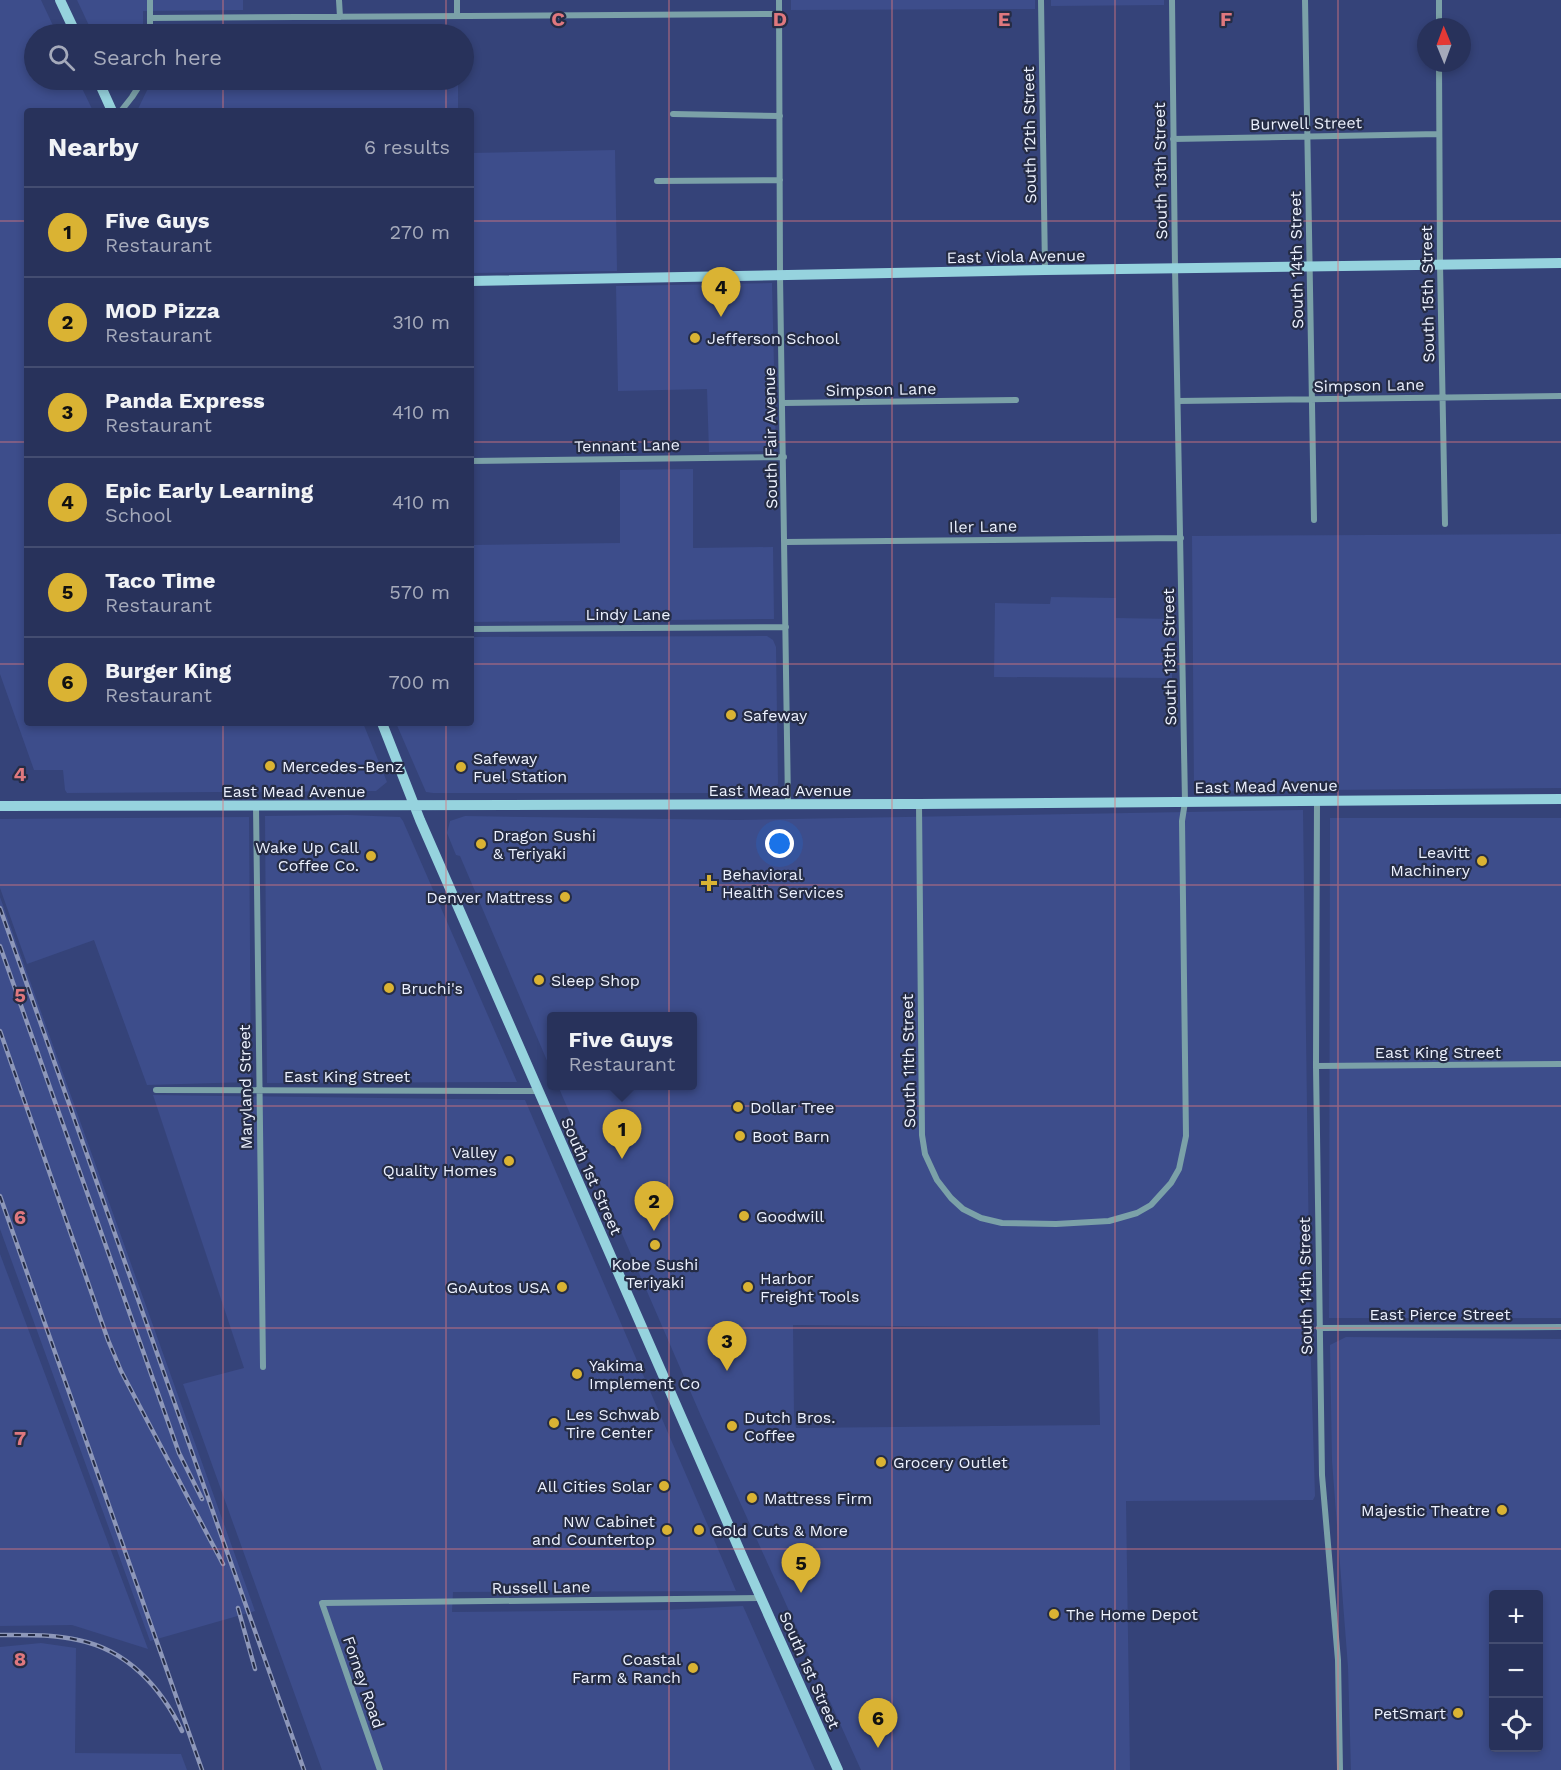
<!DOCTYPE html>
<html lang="en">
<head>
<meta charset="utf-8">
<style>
  :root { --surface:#28325b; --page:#343e64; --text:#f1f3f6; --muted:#a5aabb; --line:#444d71; --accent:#dab333 }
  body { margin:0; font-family:"Work Sans",sans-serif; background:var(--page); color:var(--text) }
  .controls { position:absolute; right:18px; bottom:18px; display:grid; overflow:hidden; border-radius:6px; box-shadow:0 3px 9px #0003 }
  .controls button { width:54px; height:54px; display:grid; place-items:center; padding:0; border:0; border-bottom:2px solid var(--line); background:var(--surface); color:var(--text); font:30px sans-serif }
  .compass { position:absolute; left:1417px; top:18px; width:54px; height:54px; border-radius:50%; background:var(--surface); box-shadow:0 3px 9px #0003; rotate:359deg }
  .you { position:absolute; left:780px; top:844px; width:21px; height:21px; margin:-15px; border:4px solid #fff; border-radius:50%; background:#1a73e8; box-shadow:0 0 0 9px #1a73e833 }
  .badge { display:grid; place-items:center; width:39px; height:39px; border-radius:50%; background:var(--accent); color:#111; font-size:20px; font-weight:700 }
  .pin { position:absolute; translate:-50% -50px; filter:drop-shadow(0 2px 3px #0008) }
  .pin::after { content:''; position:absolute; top:32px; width:21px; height:18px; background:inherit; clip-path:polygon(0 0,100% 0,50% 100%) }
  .popup { position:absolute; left:547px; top:1012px; width:150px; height:78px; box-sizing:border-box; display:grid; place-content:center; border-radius:6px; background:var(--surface); filter:drop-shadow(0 2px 4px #0005); font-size:20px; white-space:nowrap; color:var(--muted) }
  .popup b { font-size:22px; color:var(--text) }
  .popup::after { content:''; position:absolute; left:50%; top:100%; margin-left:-12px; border:12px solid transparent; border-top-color:var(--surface) }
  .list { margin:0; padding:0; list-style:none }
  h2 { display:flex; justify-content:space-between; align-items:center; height:78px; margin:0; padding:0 24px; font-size:26px }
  h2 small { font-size:20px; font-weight:400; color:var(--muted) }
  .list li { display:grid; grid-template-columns:39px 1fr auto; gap:18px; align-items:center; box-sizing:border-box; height:90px; padding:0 24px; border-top:2px solid var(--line) }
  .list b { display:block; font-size:22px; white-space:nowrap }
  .list p { margin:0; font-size:20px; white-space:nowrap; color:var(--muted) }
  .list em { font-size:20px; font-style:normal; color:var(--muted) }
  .icon { flex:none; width:33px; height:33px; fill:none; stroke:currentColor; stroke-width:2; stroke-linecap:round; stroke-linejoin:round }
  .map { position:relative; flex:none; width:1561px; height:1770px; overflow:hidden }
  .search { position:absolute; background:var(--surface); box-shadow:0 3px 9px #0003; left:24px; top:24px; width:450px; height:66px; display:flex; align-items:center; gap:15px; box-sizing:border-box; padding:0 21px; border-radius:33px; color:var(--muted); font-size:22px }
  .panel { position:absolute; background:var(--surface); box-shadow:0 3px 9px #0003; left:24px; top:108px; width:450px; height:618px; border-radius:6px }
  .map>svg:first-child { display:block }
</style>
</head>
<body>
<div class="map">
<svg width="1561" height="1770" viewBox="0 0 1561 1770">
  <rect width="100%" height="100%" fill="#354379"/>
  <path fill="#3d4d8b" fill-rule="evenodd" d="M 0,0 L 41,0 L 57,34 L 34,34 L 34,80 L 78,80 L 93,111 L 27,111 L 27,723 L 363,723 L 387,782 L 376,791 L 67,793 L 65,790 L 63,770 L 34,770 L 0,674 Z
    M 77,0 L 243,0 L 243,10 L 143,11 L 143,34 L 93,34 Z
    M 791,0 L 1035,0 L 1035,9 L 791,10 Z
    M 1051,0 L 1164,0 L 1164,5 L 1051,6 Z
    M 159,25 L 457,29 L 457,34 L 158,34 Z
    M 152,80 L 458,80 L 458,111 L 137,111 Z
    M 615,150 L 617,271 L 471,273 L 471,153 Z
    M 772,283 L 776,451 L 709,452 L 707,389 L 618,391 L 616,286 Z
    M 693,469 L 693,548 L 773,547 L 774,619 L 471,622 L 471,545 L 620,543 L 620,470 Z
    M 1561,534 L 1561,788 L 1194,791 L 1192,536 Z
    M 1051,597 L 1116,598 L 1116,618 L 1173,619 L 1172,678 L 994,677 L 995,603 L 1050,604 Z
    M 767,636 L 773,640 L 776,647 L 778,784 L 768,793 L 433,793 L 426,792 L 396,723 L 471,723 L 471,637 Z
    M 1303,810 L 1310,1331 L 1315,1496 L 1313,1500 L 1126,1501 L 1130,1770 L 861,1770 L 701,1416 L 558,1086 L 692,1086 L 692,1016 L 552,1016 L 551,1070 L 460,856 L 456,855 L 447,833 L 450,821 L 465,816 L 738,820 ZM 793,1325 L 1098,1328 L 1100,1425 L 796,1428 L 794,1415 Z
    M 347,815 L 400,817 L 403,821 L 517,1082 L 267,1083 L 265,816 Z
    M 249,817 L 251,1082 L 147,1085 L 94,940 L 27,964 L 0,888 L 0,819 Z
    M 1330,818 L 1561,818 L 1561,1318 L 1329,1318 Z
    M 0,897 L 255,1611 L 150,1641 L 0,1229 Z
    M 153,1095 L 525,1100 L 736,1591 L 453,1592 L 452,1612 L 666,1610 L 743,1606 L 815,1770 L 322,1770 L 183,1384 L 244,1368 Z
    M 0,1254 L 148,1649 L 72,1625 L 0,1626 Z
    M 1346,1337 L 1561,1339 L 1561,1770 L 1351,1770 L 1348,1667 L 1332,1461 L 1330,1345 ZM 1494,1594 L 1538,1594 L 1538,1748 L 1494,1748 Z
    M 41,1643 L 76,1648 L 75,1753 L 181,1754 L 187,1770 L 0,1770 L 0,1647 Z"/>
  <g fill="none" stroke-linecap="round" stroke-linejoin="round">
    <path stroke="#7ba1a8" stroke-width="6" d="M 150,0 L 150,34
      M 339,0 L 340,17
      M 457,0 L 457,16
      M 779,0 L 780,276 L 788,804
      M 1041,0 L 1045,270
      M 1305,0 L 1314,520
      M 150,18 L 779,14
      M 1439,27 L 1439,0
      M 1439,63 L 1440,265 L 1445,524
      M 121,111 L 132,97 L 143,80
      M 673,114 L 780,116
      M 1173,139 L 1439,134
      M 657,181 L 780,180
      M 1178,401 L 1561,396
      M 783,403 L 1016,400
      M 471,461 L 784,457
      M 785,542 L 1181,538
      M 471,629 L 786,627
      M 1317,800 L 1316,1066 L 1322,1475 L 1338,1660 L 1340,1770
      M 919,804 L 922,1135 L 925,1154 L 937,1180 L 951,1198 L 963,1209 L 981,1218 L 1002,1223 L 1056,1224 L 1109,1221 L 1137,1213 L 1151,1205 L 1171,1183 L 1179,1169 L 1186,1136 L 1182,821 L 1185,802 L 1175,268 L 1172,0
      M 256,806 L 263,1367
      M 1316,1066 L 1561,1064
      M 156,1090 L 538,1091
      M 1319,1328 L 1561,1327
      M 380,1770 L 322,1603 L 760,1598"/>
    <path stroke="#96d3de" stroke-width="10" d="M 60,0 L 76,34
      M 98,80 L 112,111
      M 471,281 L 1045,270 L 1561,263
      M 382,723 L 420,820 L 743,1558 L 838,1770
      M 0,806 L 919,804 L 1561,799"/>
    <defs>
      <path id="rail" d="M 0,908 L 304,1770
        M 0,946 L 179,1453 L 202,1499
        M 0,1031 L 108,1340 L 121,1371 L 223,1564
        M 0,1196 L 202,1770
        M 238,1608 L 255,1669
        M 0,1635 C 26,1635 53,1634 78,1640 C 127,1650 161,1687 182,1731"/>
    </defs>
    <use href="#rail" stroke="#8d97b9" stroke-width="4.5"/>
    <use href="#rail" stroke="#252c45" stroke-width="2" stroke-dasharray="7" stroke-linecap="butt"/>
  </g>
  <path fill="none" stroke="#df787e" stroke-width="1.5" stroke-opacity="0.55" d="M 223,0 L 223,34M 446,0 L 446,34M 669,0 L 669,1770M 892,0 L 892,1770M 1115,0 L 1115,1770M 1338,0 L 1338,1770M 223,80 L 223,111M 446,80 L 446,111M 0,221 L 27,221M 471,221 L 1561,221M 0,442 L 27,442M 471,442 L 1561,442M 0,664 L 27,664M 471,664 L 1561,664M 223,723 L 223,1770M 446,723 L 446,1770M 0,885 L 1561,885M 0,1106 L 1561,1106M 0,1328 L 1561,1328M 0,1549 L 1561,1549"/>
  <g fill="#dab333" stroke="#252c45" stroke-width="2">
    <circle cx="695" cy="338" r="6"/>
    <circle cx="731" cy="715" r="6"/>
    <circle cx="270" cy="766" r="6"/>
    <circle cx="461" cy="767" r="6"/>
    <circle cx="481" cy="844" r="6"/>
    <circle cx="371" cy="856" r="6"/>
    <circle cx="1482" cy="861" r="6"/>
    <path d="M706 874h6v6h6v6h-6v6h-6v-6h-6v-6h6z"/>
    <circle cx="565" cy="897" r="6"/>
    <circle cx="539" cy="980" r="6"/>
    <circle cx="389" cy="988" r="6"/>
    <circle cx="738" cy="1107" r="6"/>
    <circle cx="740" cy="1136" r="6"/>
    <circle cx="509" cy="1161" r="6"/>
    <circle cx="744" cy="1216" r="6"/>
    <circle cx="655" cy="1245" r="6"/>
    <circle cx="562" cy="1287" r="6"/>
    <circle cx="748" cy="1287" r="6"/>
    <circle cx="577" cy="1374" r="6"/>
    <circle cx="554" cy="1423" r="6"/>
    <circle cx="732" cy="1426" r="6"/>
    <circle cx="881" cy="1462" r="6"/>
    <circle cx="664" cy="1486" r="6"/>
    <circle cx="752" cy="1498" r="6"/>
    <circle cx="1502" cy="1510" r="6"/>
    <circle cx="667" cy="1530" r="6"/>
    <circle cx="699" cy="1530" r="6"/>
    <circle cx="1054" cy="1614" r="6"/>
    <circle cx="693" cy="1668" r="6"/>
    <circle cx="1458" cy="1713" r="6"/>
  </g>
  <g text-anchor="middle" stroke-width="4.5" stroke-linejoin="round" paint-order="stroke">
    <g font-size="16" fill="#ecf1fe" stroke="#252c45">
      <text transform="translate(1306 123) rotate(-1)" y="6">Burwell Street</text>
      <text transform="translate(1029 135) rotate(-91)" y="6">South 12th Street</text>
      <text transform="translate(1160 171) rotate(-91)" y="6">South 13th Street</text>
      <text transform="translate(1016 256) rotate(-1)" y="6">East Viola Avenue</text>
      <text transform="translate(1296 260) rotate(-91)" y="6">South 14th Street</text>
      <text transform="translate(1427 294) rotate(-91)" y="6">South 15th Street</text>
      <text transform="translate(1369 385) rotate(-1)" y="6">Simpson Lane</text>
      <text transform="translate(881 389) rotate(-1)" y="6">Simpson Lane</text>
      <text transform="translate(770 438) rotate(-91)" y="6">South Fair Avenue</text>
      <text transform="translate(627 445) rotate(-1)" y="6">Tennant Lane</text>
      <text transform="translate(983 526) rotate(-1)" y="6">Iler Lane</text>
      <text x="628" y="620">Lindy Lane</text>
      <text transform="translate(1169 657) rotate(-91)" y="6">South 13th Street</text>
      <text transform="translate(1266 786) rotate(-1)" y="6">East Mead Avenue</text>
      <text x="780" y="796">East Mead Avenue</text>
      <text x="294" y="797">East Mead Avenue</text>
      <text x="1438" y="1058">East King Street</text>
      <text transform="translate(908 1061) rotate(-91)" y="6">South 11th Street</text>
      <text x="347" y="1082">East King Street</text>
      <text transform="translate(245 1087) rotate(-91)" y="6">Maryland Street</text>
      <text transform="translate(592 1176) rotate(66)" y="6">South 1st Street</text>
      <text transform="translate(1305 1286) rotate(-91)" y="6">South 14th Street</text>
      <text x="1440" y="1320">East Pierce Street</text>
      <text transform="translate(541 1587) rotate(-1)" y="6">Russell Lane</text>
      <text transform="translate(810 1670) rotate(66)" y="6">South 1st Street</text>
      <text transform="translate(364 1682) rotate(71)" y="6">Forney Road</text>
    </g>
    <g font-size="16" fill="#ecf1fe" stroke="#252c45" text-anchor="start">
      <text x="707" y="344">Jefferson School</text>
      <text x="743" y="721">Safeway</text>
      <text x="473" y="764">Safeway<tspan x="473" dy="18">Fuel Station</tspan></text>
      <text x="282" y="772">Mercedes-Benz</text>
      <text x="493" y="841">Dragon Sushi<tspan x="493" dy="18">&amp; Teriyaki</tspan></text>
      <text x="359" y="853" text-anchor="end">Wake Up Call<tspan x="359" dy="18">Coffee Co.</tspan></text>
      <text x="1470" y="858" text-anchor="end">Leavitt<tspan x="1470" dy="18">Machinery</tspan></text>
      <text x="722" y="880">Behavioral<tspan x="722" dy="18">Health Services</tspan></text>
      <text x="553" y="903" text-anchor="end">Denver Mattress</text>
      <text x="551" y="986">Sleep Shop</text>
      <text x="401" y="994">Bruchi's</text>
      <text x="750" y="1113">Dollar Tree</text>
      <text x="752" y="1142">Boot Barn</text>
      <text x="497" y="1158" text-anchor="end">Valley<tspan x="497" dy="18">Quality Homes</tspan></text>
      <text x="756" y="1222">Goodwill</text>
      <text x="655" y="1270" text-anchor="middle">Kobe Sushi<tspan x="655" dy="18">Teriyaki</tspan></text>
      <text x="760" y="1284">Harbor<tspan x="760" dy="18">Freight Tools</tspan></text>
      <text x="550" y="1293" text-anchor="end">GoAutos USA</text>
      <text x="589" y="1371">Yakima<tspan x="589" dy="18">Implement Co</tspan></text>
      <text x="566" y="1420">Les Schwab<tspan x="566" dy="18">Tire Center</tspan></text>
      <text x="744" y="1423">Dutch Bros.<tspan x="744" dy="18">Coffee</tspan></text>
      <text x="893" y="1468">Grocery Outlet</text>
      <text x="652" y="1492" text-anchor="end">All Cities Solar</text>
      <text x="764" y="1504">Mattress Firm</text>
      <text x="1490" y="1516" text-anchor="end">Majestic Theatre</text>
      <text x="655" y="1527" text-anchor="end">NW Cabinet<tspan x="655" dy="18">and Countertop</tspan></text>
      <text x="711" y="1536">Gold Cuts &amp; More</text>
      <text x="1066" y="1620">The Home Depot</text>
      <text x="681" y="1665" text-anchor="end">Coastal<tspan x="681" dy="18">Farm &amp; Ranch</tspan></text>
      <text x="1446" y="1719" text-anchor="end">PetSmart</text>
    </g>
  </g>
  <g font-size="20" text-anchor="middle" font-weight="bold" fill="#df787e" stroke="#252c45" stroke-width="4.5" stroke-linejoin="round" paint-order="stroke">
    <text x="558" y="26">C</text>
    <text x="780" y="26">D</text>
    <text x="1004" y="26">E</text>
    <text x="1226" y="26">F</text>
    <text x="20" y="781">4</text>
    <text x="20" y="1002">5</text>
    <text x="20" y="1224">6</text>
    <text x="20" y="1445">7</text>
    <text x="20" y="1666">8</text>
  </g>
</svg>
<div class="controls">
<button>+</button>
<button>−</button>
<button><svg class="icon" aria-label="locate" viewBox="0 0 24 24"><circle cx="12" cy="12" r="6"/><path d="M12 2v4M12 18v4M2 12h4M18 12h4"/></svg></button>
</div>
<svg class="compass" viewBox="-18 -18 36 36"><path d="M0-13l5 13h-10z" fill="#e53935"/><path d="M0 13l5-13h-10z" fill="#a5aabb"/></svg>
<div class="you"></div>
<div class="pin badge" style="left:622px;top:1159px">1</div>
<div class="popup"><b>Five Guys</b>Restaurant</div>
<div class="pin badge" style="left:654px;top:1231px">2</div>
<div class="pin badge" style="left:727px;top:1371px">3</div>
<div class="pin badge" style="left:721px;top:317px">4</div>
<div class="pin badge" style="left:801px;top:1593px">5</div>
<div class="pin badge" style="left:878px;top:1748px">6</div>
<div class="search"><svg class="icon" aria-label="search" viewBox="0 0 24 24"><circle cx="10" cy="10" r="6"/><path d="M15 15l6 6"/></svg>Search here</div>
<section class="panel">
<h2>Nearby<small>6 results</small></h2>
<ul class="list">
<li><span class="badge">1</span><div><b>Five Guys</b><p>Restaurant</p></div><em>270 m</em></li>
<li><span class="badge">2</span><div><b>MOD Pizza</b><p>Restaurant</p></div><em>310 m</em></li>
<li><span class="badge">3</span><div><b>Panda Express</b><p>Restaurant</p></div><em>410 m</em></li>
<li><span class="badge">4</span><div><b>Epic Early Learning</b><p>School</p></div><em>410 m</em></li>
<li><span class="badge">5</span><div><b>Taco Time</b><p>Restaurant</p></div><em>570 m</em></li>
<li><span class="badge">6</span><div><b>Burger King</b><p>Restaurant</p></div><em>700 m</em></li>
</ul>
</section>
</div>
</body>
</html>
